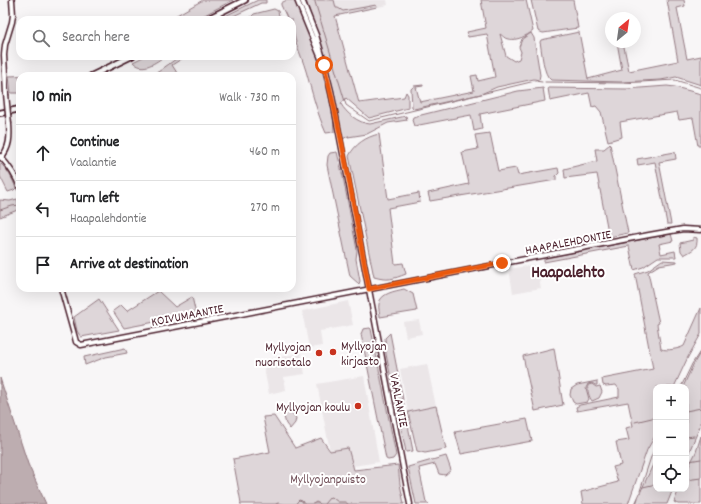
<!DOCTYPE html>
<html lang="en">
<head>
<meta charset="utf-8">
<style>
  :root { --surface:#fff; --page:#f2f2f2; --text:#202124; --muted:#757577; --line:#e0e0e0 }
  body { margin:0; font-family:Dekko,sans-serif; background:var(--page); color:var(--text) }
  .controls { position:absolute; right:12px; bottom:12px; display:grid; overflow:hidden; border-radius:8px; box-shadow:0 4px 16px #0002 }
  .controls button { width:36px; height:36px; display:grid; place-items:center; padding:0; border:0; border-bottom:1px solid var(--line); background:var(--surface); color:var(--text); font:20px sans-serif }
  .compass { position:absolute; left:605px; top:12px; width:36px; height:36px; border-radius:50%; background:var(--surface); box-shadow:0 4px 16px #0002; rotate:29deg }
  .stop { position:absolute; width:12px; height:12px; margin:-9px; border:3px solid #ea580c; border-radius:50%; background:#fff }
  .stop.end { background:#ea580c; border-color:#fff; box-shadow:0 1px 4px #0008 }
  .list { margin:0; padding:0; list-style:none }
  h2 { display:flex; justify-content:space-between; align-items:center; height:52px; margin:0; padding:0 16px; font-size:17px }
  h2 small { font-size:13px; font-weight:400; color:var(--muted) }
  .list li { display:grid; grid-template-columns:26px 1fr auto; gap:12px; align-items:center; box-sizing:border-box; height:56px; padding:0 16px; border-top:1px solid var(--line) }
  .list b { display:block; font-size:15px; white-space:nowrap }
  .list p { margin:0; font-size:13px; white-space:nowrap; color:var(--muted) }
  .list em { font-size:13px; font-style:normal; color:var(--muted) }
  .icon { flex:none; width:22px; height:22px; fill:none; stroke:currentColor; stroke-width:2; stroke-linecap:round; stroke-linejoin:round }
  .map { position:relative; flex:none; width:701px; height:504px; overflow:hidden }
  .search { position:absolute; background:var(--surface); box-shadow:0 4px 16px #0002; left:16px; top:16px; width:280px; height:44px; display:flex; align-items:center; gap:10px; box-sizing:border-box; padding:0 14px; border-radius:12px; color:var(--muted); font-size:15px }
  .panel { position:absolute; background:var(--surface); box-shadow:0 4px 16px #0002; left:16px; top:72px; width:280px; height:220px; border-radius:12px }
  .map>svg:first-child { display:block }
</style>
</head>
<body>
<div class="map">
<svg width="701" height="504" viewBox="0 0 701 504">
  <rect width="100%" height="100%" fill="#f8f6f7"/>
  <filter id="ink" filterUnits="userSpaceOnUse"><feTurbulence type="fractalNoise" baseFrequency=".025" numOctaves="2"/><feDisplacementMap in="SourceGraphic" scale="8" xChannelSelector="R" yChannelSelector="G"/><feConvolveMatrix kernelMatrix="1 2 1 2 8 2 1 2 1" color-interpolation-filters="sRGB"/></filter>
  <g filter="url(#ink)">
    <path fill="#ebe6e8" d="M 333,0 L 387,0 L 388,5 L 335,16 Z
      M 533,265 L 537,267 L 541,288 L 513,293 L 509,269 Z
      M 348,301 L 353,325 L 320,331 L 322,346 L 309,348 L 302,311 Z
      M 419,320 L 422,334 L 406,337 L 403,322 Z
      M 301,353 L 305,374 L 284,377 L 286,390 L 269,394 L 264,368 L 266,368 L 264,360 Z
      M 427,364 L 436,406 L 408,412 L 400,369 Z
      M 364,376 L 379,462 L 353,466 L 348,448 L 330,451 L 317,384 Z"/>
    <path fill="#ded6d9" stroke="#947a82" d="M 203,0 L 233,0 L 195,20 L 174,20 L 175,16 Z
      M 258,0 L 266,0 L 266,3 L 261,3 L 225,20 L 217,20 Z
      M 287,0 L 295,0 L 317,54 L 322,70 L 333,113 L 334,132 L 326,133 C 317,113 312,92 306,71 C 301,54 292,37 292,20 L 288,20 L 281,5 L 281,3 Z
      M 306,0 L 334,0 L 336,8 L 338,8 L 343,11 L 376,5 L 377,7 L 335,16 L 359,103 L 404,97 L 406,92 L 408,95 L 408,108 L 369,118 L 346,98 L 341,104 C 346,113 358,123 370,124 L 406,116 L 407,120 L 388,123 L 367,134 L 348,137 L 349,136 L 348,136 L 343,139 L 329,73 Z
      M 481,0 L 526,0 L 533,31 C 526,36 517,41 508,39 C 505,39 502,35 500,34 L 506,56 L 514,61 L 519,59 L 521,52 L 519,47 L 522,39 L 531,33 L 534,38 L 540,75 L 539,80 L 534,79 L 497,87 L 481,94 L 414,109 L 412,107 L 411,89 L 414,86 L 423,85 L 423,86 L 416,87 L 420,102 L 474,91 L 471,76 L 477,75 L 478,81 L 495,77 L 487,34 L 468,37 L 467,32 L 486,28 Z
      M 531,0 L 573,0 L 578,28 L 543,33 L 538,31 Z
      M 667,0 L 684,0 L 685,6 L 677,8 L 687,59 L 701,56 L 701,85 L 676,77 L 661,80 L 621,82 L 551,80 C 543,75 542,51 540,42 L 541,40 L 579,32 L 588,79 L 622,70 L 617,42 L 623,42 L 629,71 L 678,61 Z
      M 274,9 L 278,11 L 280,20 L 251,20 L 250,18 L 254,14 Z
      M 145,56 L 165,56 C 156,62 143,73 133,62 Z
      M 180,56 L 186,56 L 172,65 L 179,76 L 136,76 L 158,72 Z
      M 35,75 L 20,76 L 20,93 L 11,93 L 9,76 Z
      M 667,86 L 675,87 L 701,94 L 701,146 L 698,146 L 693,118 L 679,120 L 677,112 L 620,122 L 622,137 L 608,141 L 601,112 L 596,106 L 592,107 L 589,93 L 550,101 L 548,88 L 627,89 Z
      M 543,88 L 545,101 L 480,114 L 482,129 L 474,131 L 471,115 L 414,126 L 412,120 L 413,117 L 518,91 Z
      M 490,133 L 498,171 L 516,168 L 518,175 L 558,168 L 559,173 L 556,176 L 556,180 L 430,201 L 428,193 L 469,184 L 462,152 L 478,149 L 475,135 Z
      M 379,134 L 388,199 L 419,193 L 420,202 L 388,208 L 395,264 L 403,263 L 406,274 C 393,279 388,281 374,277 L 349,156 C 355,144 366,137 379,134 Z
      M 610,144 L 628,233 L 609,237 L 597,174 L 565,178 L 564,169 L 597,161 L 595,149 L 604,149 Z
      M 337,152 L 343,177 L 357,250 L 356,259 L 360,281 L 359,284 L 350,276 L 327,165 L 328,156 L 330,153 Z
      M 675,152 L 676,159 L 659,162 L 671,224 L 667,224 L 655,162 L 638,165 L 637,159 Z
      M 0,163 C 8,170 12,178 16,188 L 14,190 L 8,192 L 0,176 Z
      M 17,199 L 20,209 L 0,217 L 0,200 L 10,201 Z
      M 671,234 L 673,241 L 659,244 L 661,254 L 675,251 L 676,257 L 658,257 L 643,267 L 634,270 L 629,246 L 544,262 L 544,258 Z
      M 693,237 L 697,238 C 698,249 692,250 684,255 L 681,251 L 680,243 L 693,240 Z
      M 662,260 L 677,261 L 677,262 L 659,265 L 648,272 L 659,323 L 657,324 L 661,349 C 667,351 679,349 684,346 L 701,308 L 701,334 L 688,357 L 674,387 L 656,387 L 656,434 L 647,450 L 628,504 L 583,504 L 581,492 L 618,482 L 613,467 L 621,465 L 616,442 L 629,440 L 626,428 L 633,426 L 628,402 L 577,411 L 576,407 L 580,405 L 619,397 L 619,389 L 616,385 L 606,386 L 603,385 L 602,379 L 653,369 L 635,274 L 648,270 Z
      M 404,289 L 413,294 L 417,311 L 380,317 C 380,313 378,308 379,304 C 380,293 396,291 404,289 Z
      M 158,291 L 175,307 L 192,297 L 196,314 L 124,328 L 113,311 L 121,305 L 127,311 Z
      M 99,299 L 119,330 L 81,337 L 77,331 L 74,317 Z
      M 370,328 L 371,329 L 396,455 L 393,459 L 388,460 L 386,459 L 361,334 L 363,329 Z
      M 390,333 L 413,451 L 406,452 L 386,354 L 385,338 Z
      M 125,348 L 127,353 L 106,357 L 85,365 L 84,357 Z
      M 554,348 L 563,405 L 535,411 L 523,356 Z
      M 701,351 L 701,424 L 686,459 L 686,387 L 683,387 L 693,365 Z
      M 597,381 L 597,385 L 595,385 L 592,383 L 588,384 L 586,388 L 589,399 L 587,402 L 576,404 L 573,402 L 570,395 L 571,389 L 577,385 Z
      M 592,384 L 596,387 L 600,386 L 602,392 L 599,398 L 592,401 C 589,397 587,390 588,385 Z
      M 436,406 L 446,449 L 425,453 L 417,451 L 408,412 Z
      M 289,409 L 296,418 L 295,423 L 290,429 L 286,424 L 283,413 Z
      M 274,416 L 295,448 L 321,438 L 330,451 L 348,448 L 354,470 L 398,465 L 400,484 L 404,504 L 240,504 L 241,503 L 233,459 L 270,452 L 263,417 Z
      M 527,419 L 532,441 L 461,454 L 455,432 Z
      M 701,436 L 701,504 L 678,504 L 674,502 L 679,489 L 686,489 L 686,472 L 696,452 Z
      M 446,456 L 451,470 L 445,475 L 439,474 L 435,464 L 419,468 L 426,502 L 429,504 L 416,504 L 408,467 Z
      M 656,458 L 656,489 L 673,489 L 667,504 L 635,504 Z"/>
    <path fill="#bdadb0" stroke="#8f747b" d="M 0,378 L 28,464 L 46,504 L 0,504 Z"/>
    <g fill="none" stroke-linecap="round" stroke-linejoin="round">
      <path stroke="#8f747b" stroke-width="1" d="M 315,0 L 315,2 L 346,105 L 369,121 L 535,81 L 542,82
        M 545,82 L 623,83 L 675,80 L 701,88
        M 0,210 L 12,206 L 19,205
        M 681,387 L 692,364 L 701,350
        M 686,411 L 701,408
        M 635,422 L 656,417
        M 686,437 L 694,436
        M 686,461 L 687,461
        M 689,461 L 701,459
        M 686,480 L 701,478
        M 643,487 L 656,484
        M 640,491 L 651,457 L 656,446
        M 276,504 L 278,503 L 283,504
        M 296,504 L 297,502 L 299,500 L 302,501 L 304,504
        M 313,504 L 316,502 L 320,504
        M 324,504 L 330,497 L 333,498 L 338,502 L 345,502 L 348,504
        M 636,504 L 638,498"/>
      <defs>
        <path id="tertiary" d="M 297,0 L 322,61
          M 302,0 L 316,35 L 322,55 L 331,91 L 410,504
          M 6,94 L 4,55 L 5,45 L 12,22 L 13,15 L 12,0
          M 0,156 C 9,166 16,175 20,188
          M 1,158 C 10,147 10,137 9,124
          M 61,288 L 75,338 L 76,342 L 81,345 L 649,235 L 683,229 L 701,230"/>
        <path id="secondary" d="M 205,20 L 245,0
          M 91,76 L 132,56
          M 0,113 L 20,109"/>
      </defs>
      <use href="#tertiary" stroke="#4a1f2b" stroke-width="7"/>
      <use href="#secondary" stroke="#4a1f2b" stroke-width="8"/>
      <use href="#tertiary" stroke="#fff" stroke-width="4"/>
      <use href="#secondary" stroke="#fff" stroke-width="4.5"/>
      <defs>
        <path id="tertiary-bridge" d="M 6,94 L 9,124"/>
      </defs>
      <use href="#tertiary-bridge" stroke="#4a1f2b" stroke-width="7" stroke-linecap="butt"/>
      <use href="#tertiary-bridge" stroke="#fff" stroke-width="4"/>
    </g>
  </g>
  <g fill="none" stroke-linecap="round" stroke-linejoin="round" filter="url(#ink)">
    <path stroke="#ea580c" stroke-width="5" d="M 324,65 C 343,139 355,214 369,289 L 502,263"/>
  </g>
  <g fill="#c8321e" stroke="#fff" stroke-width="1.5">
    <circle cx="333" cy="352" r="4"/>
    <circle cx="319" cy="353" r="4"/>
    <circle cx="358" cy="406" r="4"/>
  </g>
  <g text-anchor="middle" stroke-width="4" stroke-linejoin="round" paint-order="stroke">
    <g font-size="13" fill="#4a1f2b" stroke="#fff">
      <text transform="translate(568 241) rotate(-11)" y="5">HAAPALEHDONTIE</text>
      <text transform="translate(187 314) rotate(-11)" y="5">KOIVUMAANTIE</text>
      <text transform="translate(400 400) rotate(79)" y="5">VAALANTIE</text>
    </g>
    <g font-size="13" fill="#4a1f2b" stroke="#fff" text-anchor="end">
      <text x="341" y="350" text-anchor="start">Myllyojan<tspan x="341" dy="15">kirjasto</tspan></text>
      <text x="311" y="351">Myllyojan<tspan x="311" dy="15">nuorisotalo</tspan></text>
      <text x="350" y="411">Myllyojan koulu</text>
    </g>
    <g font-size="13" fill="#6f4d56" stroke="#fff">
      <text x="328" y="483">Myllyojanpuisto</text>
    </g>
    <g font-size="17" font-weight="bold" fill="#4a1f2b" stroke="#fff">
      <text x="568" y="277">Haapalehto</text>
    </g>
  </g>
</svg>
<div class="controls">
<button>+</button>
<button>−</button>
<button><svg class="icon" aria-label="locate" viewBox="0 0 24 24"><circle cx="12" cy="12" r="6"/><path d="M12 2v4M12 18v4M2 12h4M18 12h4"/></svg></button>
</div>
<svg class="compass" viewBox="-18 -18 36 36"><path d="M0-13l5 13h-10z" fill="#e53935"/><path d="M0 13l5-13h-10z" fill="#757577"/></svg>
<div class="stop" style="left:324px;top:65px"></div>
<div class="stop end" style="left:502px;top:263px"></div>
<div class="search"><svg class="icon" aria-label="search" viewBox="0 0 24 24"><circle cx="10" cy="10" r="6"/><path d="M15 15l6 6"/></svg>Search here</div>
<section class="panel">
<h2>10 min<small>Walk · 730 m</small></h2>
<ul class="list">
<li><svg class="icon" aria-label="ahead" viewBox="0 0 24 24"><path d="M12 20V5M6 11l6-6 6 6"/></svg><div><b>Continue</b><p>Vaalantie</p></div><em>460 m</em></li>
<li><svg class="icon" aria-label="left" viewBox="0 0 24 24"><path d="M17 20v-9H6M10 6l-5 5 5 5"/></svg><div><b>Turn left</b><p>Haapalehdontie</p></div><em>270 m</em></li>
<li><svg class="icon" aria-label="arrive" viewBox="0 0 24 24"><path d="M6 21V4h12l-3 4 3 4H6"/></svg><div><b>Arrive at destination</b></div></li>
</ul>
</section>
</div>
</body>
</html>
